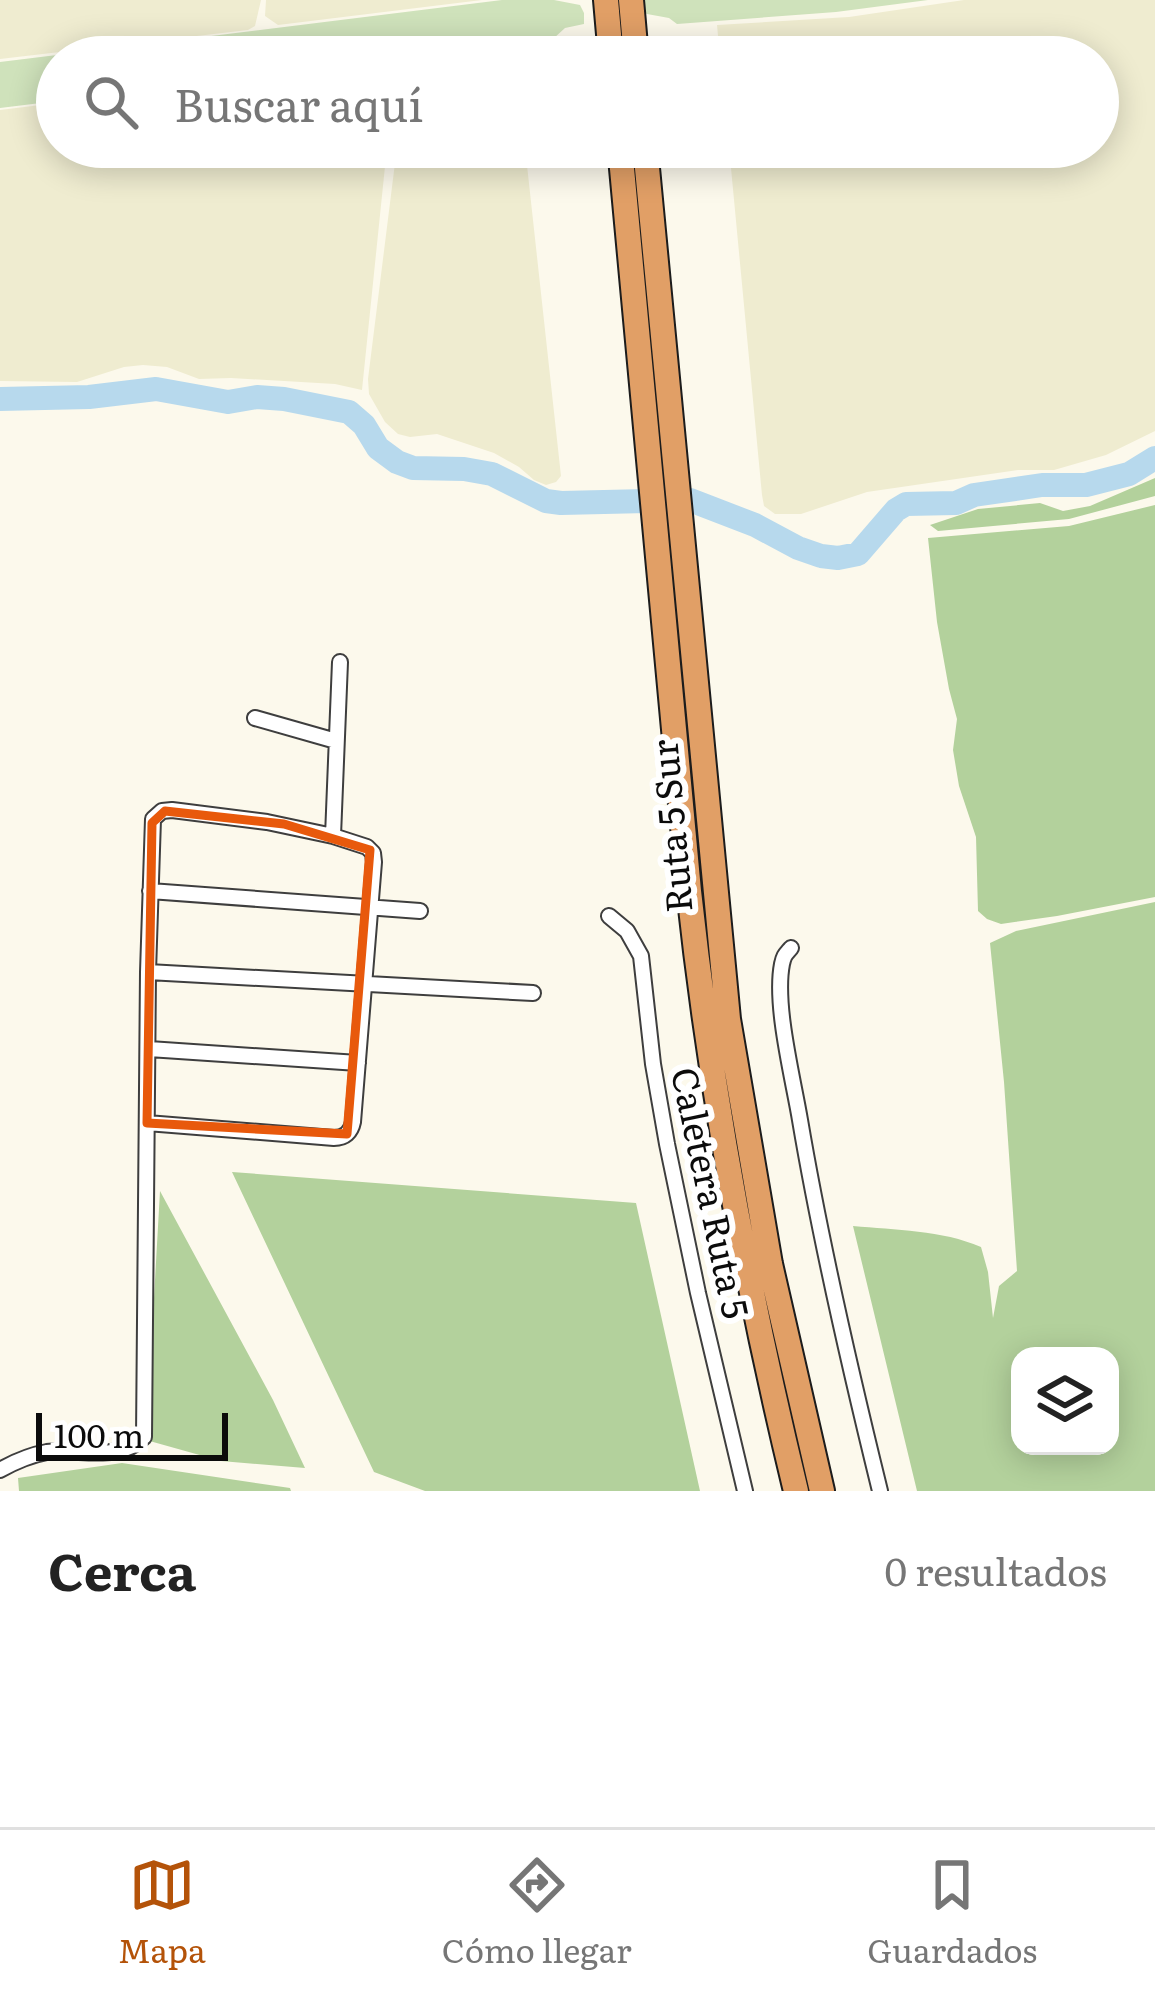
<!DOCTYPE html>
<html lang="es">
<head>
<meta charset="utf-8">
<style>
  :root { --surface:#fff; --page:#f2f2f2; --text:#222; --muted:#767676; --line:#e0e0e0; --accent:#b45309 }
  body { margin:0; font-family:Literata,serif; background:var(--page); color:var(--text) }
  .controls { position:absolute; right:36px; bottom:36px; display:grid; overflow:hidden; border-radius:24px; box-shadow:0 6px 30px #0003 }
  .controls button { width:108px; height:108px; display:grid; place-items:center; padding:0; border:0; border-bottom:3px solid var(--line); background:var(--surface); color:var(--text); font:60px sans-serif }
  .scale { position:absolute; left:36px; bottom:30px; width:192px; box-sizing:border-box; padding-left:12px; border:6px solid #0b0b0b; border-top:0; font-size:33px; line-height:42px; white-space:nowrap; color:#0b0b0b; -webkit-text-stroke:9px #fff; paint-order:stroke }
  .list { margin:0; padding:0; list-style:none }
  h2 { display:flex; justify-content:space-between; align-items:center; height:156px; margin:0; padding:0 48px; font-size:51px }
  h2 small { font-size:39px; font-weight:400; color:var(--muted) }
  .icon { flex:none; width:66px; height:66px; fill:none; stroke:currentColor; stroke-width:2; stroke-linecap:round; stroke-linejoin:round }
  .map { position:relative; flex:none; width:1155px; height:1491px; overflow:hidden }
  .search { position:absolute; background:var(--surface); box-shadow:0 6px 30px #0003; left:36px; right:36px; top:36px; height:132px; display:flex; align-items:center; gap:30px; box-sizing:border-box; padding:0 42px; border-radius:66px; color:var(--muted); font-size:45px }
  .sheet { height:336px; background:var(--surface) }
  nav { display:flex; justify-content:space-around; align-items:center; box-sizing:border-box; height:168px; border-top:3px solid var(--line); background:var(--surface); font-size:33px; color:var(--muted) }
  nav a { display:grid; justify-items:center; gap:6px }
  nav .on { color:var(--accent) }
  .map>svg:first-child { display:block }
</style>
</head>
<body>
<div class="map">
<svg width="1155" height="1491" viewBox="0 0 1155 1491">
  <rect width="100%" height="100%" fill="#fcf9ec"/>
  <path fill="#efecd0" d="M 0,0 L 261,0 L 255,26 L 248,30 L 0,59 Z
    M 266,0 L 482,0 L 278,25 L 265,16 Z
    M 964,0 L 1155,0 L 1155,431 L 1106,455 L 1054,470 L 1018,470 L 867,492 L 801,514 L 775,514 L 764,506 L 762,495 L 729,147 L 1098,147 L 1098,57 L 720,57 L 717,25 L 849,17 Z
    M 57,103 L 57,147 L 387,147 L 362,390 L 335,384 L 231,378 L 199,379 L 167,367 L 143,365 L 124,367 L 77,382 L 0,381 L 0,110 Z
    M 397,147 L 525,147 L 561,476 L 556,482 L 546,485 L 534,480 L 519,467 L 494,453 L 437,434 L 410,437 L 398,434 L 385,422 L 369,394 L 368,379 Z"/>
  <path fill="#cfe2bb" d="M 502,0 L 554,0 L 580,5 L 584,13 L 584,24 L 565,28 L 553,39 L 410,57 L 57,57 L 57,101 L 0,108 L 0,62 Z
    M 644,0 L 928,0 L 836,12 L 677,24 L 669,18 L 647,14 L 644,12 Z"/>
  <path fill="#b3d19c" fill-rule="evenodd" d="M 1155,478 L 1155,496 L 1069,519 L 938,531 L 930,525 L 978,509 L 1040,503 L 1063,511 L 1090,506 Z
    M 1155,505 L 1155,897 L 1057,916 L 1001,924 L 987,919 L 978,911 L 976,837 L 959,786 L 953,750 L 957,719 L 949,689 L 937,622 L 928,538 L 1069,526 Z
    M 1155,902 L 1155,1491 L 917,1491 L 853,1226 C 895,1230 942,1230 981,1247 L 988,1272 L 993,1318 L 999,1286 L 1017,1271 L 1004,1082 L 990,943 L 1016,931 ZM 1020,1356 L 1110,1356 L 1110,1446 L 1020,1446 Z
    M 232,1172 L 636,1203 L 700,1491 L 425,1491 L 374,1472 Z
    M 160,1191 L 273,1400 L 305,1468 L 221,1461 L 146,1440 Z
    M 122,1463 L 290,1488 L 291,1491 L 19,1491 L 18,1478 Z"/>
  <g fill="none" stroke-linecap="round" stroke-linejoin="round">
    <path stroke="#b7d9ed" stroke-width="24" d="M 0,399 L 89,397 L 156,389 L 228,402 L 257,397 L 284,399 L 349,412 L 364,425 L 378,448 L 397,462 L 413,468 L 464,469 L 492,474 L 546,501 L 561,503 L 690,500 L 755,525 L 798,548 L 821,556 L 838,558 L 858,554 L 896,510 L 906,504 L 956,503 L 974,495 L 1042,485 L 1086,485 L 1129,474 L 1155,458"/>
    <defs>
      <path id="minor" d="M 255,718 L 336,741
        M 333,836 L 340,662
        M 150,891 L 420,911
        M 609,916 L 627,931 L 641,956 L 653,1064 L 667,1144 L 698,1293 L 745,1491
        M 791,948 C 785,955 784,955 782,964 C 774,1005 793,1078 800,1120 C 821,1244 850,1369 880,1491
        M 148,972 L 533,993
        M 149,1049 L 358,1063
        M 0,1470 C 14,1462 31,1455 47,1452 C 79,1448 119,1463 144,1437 L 148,972 L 153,819 L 162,811 L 172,810 L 267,822 L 333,836 L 367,847 L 373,853 L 374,862 L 353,1122 C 351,1132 345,1138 334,1138 L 147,1123"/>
      <path id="motorway" d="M 606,0 L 611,57
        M 631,0 L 636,57
        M 620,147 L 689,891 C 711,1094 748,1293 796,1491
        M 645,147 L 728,1019 L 770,1264 L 822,1491"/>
    </defs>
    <use href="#minor" stroke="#3e3e3e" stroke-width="18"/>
    <use href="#motorway" stroke="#1c1c1c" stroke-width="28"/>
    <path stroke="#2d2d2d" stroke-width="3" stroke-dasharray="12 6" stroke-linecap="butt" d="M 654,49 L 683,46 L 697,50 L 702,57
      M 574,57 L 589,55"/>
    <use href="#minor" stroke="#fff" stroke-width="14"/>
    <use href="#motorway" stroke="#e19f66" stroke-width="24"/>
  </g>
  <path fill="none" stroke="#e8590c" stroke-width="9" stroke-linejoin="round" d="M 165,811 L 284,824 L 370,850 L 347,1134 L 147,1123 L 152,823 Z"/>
  <g text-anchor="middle" stroke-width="12" stroke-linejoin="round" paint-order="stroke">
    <g font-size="36" fill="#0b0b0b" stroke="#fff">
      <text transform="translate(672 826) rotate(-95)" y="13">Ruta 5 Sur</text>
      <text transform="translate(710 1193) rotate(78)" y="13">Caletera Ruta 5</text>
    </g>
  </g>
</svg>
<div class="controls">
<button><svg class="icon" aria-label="layers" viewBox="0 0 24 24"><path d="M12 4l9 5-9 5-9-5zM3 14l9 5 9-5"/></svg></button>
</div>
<div class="scale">100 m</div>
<div class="search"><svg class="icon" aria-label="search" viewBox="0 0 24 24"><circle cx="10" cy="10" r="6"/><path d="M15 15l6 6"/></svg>Buscar aquí</div>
</div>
<section class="sheet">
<h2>Cerca<small>0 resultados</small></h2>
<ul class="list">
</ul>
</section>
<nav>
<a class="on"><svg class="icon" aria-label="map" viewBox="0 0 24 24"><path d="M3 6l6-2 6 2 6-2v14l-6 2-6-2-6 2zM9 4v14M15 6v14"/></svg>Mapa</a>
<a><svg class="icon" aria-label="directions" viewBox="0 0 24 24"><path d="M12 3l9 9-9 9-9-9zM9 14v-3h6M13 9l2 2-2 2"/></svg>Cómo llegar</a>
<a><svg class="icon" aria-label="saved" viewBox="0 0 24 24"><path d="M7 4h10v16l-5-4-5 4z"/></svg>Guardados</a>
</nav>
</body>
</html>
